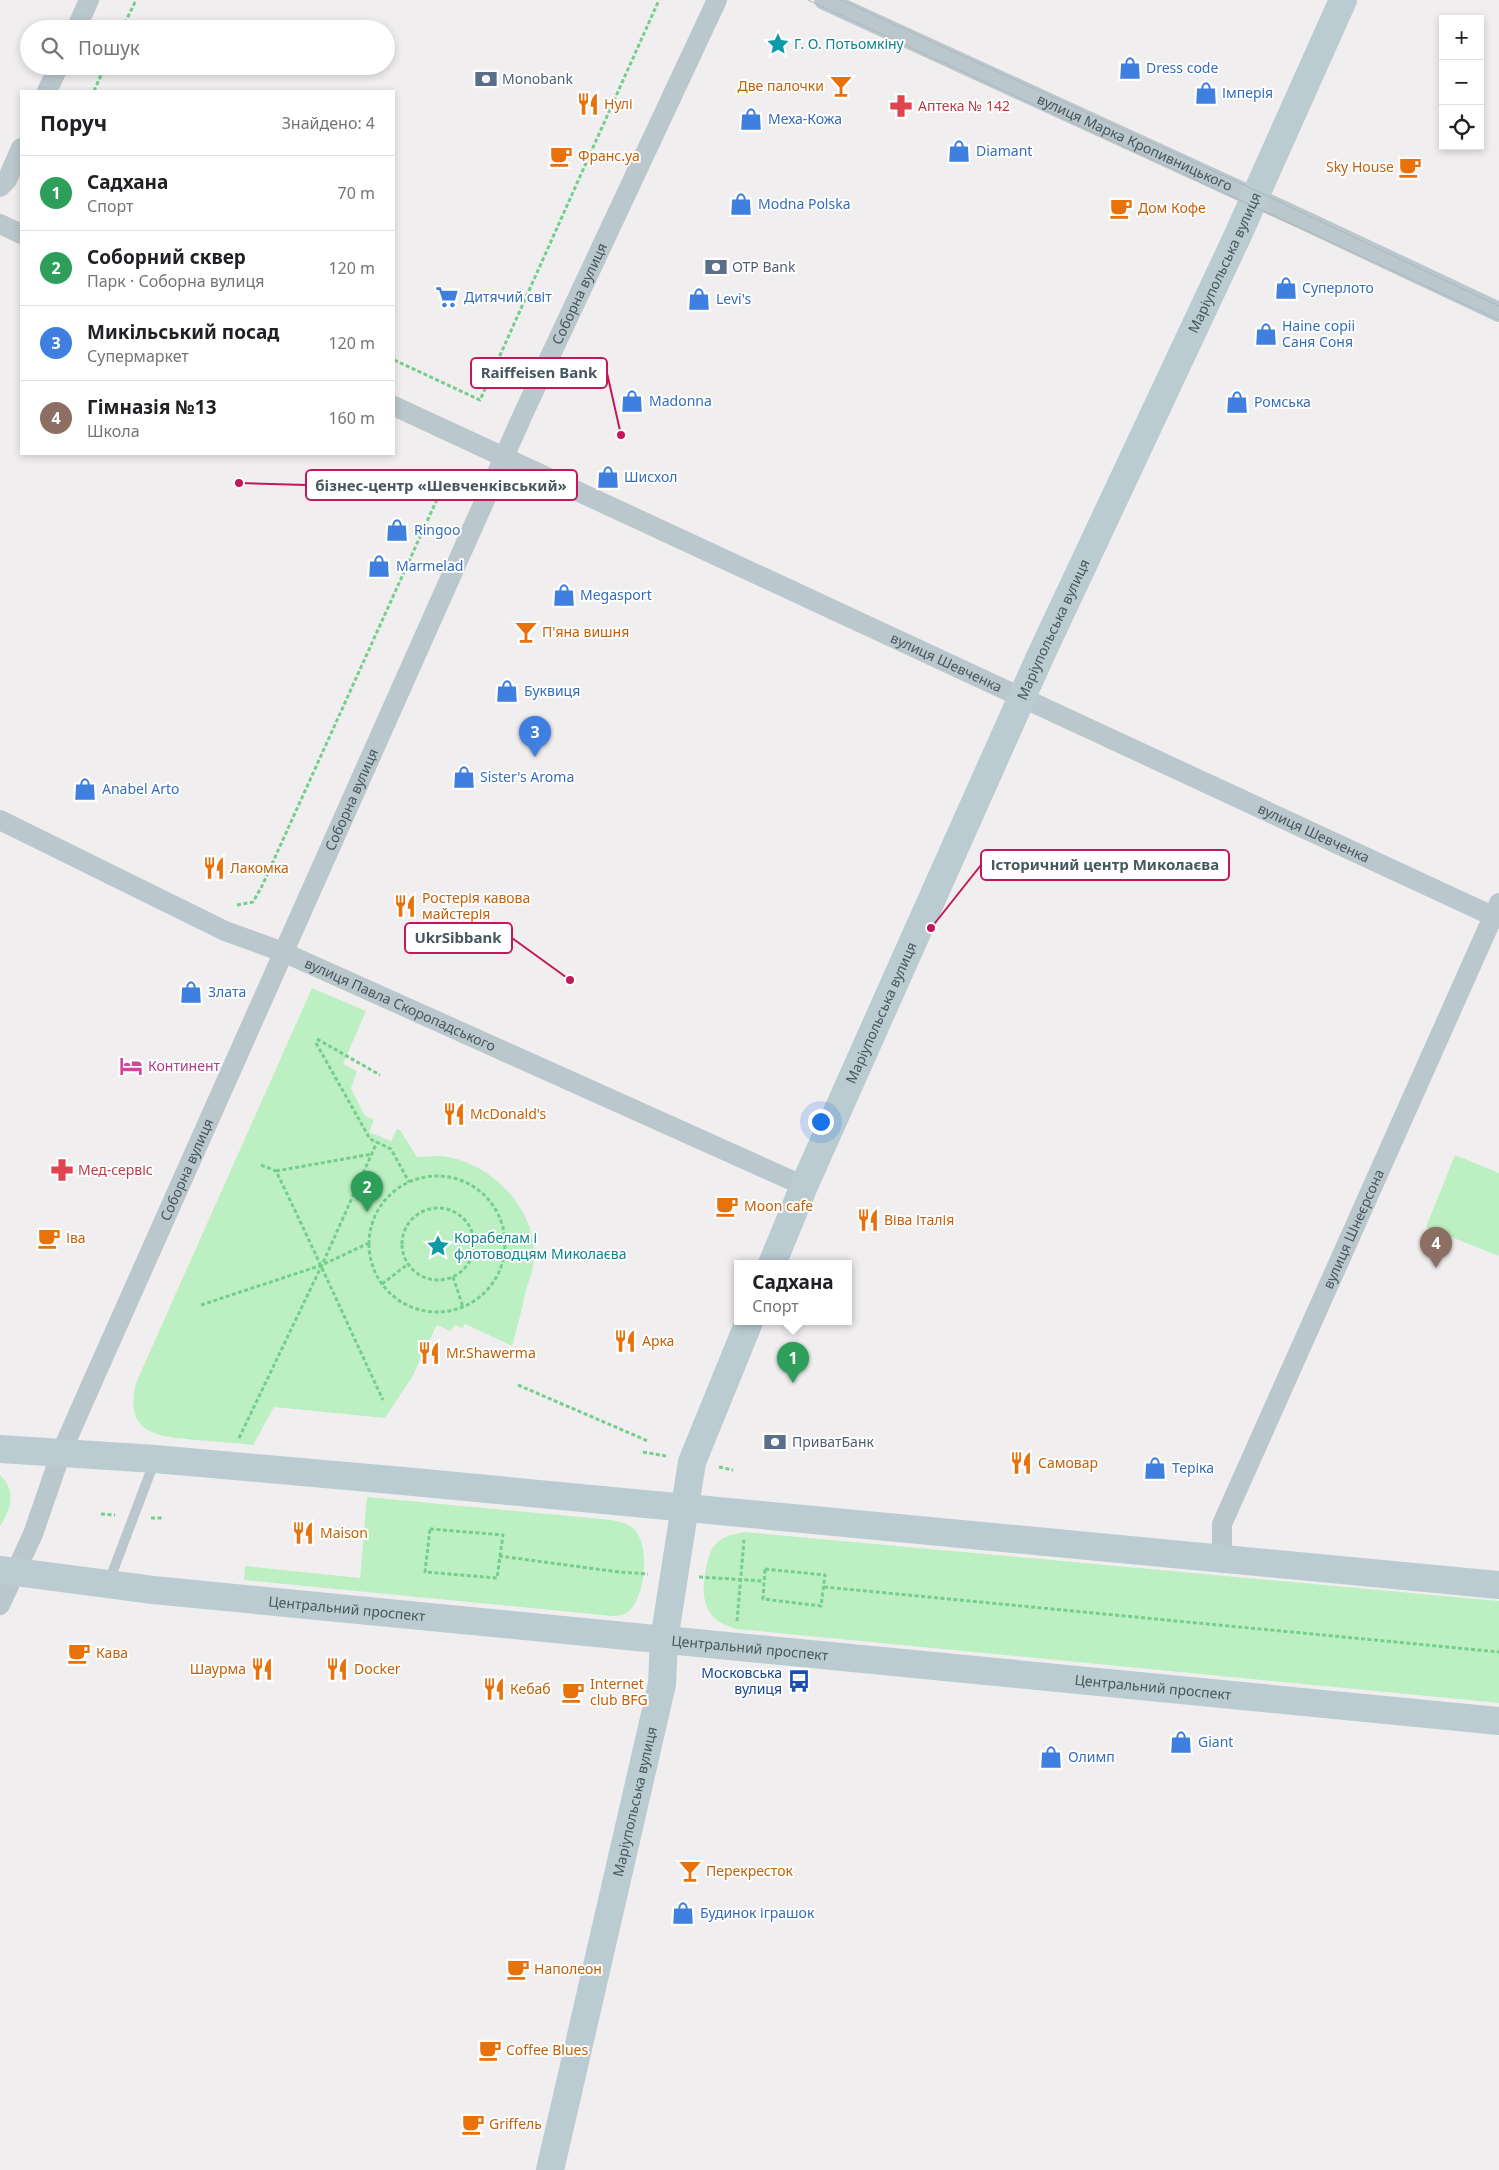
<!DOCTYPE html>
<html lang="uk">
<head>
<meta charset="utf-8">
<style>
  :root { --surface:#fff; --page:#f6f6f6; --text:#202124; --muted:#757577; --line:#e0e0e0; --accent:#1b5c7b }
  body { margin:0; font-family:"Noto Sans",sans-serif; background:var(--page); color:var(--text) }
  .controls { position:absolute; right:15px; top:15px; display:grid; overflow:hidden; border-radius:0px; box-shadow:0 2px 8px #0003 }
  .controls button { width:45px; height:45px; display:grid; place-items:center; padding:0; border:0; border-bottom:1px solid var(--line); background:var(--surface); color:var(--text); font:25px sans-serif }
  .you { position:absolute; left:820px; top:1121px; width:18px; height:18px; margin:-12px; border:4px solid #fff; border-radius:50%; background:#1a73e8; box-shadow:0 0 0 8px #1a73e833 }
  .badge { display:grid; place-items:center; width:32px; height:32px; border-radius:50%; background:var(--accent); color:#fff; font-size:16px; font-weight:700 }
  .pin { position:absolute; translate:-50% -41px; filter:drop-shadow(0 1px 2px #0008) }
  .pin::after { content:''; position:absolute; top:26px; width:18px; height:15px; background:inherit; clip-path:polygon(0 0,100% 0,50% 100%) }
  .popup { position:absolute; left:734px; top:1260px; width:118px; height:65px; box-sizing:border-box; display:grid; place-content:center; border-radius:0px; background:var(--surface); filter:drop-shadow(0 1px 4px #0005); font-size:16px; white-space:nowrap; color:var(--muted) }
  .popup b { font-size:19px; color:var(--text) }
  .popup::after { content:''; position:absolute; left:50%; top:100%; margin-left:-10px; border:10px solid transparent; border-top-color:var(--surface) }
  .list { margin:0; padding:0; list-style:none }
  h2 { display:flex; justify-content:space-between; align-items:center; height:65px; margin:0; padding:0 20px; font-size:21px }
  h2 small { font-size:16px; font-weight:400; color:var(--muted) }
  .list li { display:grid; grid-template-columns:32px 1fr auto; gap:15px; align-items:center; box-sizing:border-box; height:75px; padding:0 20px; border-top:1px solid var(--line) }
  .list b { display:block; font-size:19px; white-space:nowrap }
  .list p { margin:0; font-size:16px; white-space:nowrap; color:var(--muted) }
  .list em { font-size:16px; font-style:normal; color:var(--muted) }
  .icon { flex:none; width:28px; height:28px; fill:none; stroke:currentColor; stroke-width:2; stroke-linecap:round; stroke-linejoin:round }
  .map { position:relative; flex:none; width:1499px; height:2170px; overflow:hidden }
  .search { position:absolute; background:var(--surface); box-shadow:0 2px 8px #0003; left:20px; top:20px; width:375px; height:55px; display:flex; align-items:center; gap:12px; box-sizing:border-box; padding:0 18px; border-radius:28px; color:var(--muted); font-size:19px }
  .panel { position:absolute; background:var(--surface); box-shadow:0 2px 8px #0003; left:20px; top:90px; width:375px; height:365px; border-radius:0px }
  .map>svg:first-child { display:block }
</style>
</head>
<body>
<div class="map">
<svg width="1499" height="2170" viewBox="0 0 1499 2170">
  <rect width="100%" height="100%" fill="#f1eeef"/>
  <path fill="#bcf0c3" d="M 312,988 L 366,1011 L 343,1064 L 357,1071 L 351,1088 L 365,1116 L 374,1120 L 369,1132 L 391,1141 L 397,1129 L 400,1130 L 417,1157 C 427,1157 437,1155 448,1157 C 495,1166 537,1211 534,1260 C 533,1270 529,1281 526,1290 C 522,1309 517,1328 512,1346 L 465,1324 L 462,1328 L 455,1325 L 450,1331 L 437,1325 L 412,1377 L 385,1418 L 274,1407 L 253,1445 C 234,1443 214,1441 195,1440 C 155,1436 124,1434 136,1383 Z
    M 1455,1155 L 1499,1173 L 1499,1256 L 1426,1227 Z
    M 0,1475 C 17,1491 11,1509 0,1526 Z
    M 367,1497 L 612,1520 C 619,1522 628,1523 634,1529 C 650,1545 646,1594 630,1610 C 625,1615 619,1616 612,1616 L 244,1580 L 245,1566 L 360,1578 Z
    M 744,1532 L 1499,1601 L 1499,1703 L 737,1629 C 704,1621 700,1598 706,1569 C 708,1558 710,1548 719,1541 C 725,1535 736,1534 744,1532 Z"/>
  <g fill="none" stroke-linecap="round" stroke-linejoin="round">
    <path stroke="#73cf8b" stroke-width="3" stroke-dasharray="4 2.5" stroke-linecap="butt" d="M 122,29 L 136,0
      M 94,91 L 105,66
      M 394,360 L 480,400 L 659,0
      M 237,905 L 253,902 L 262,886 L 448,475
      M 317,1039 L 380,1075
      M 316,1043 L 370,1139 L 391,1149 L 409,1182
      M 261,1165 L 276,1171 C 313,1247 347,1323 383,1400
      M 276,1171 L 372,1154
      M369 1244a68 68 0 1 1 136 0a68 68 0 1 1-136 0Z
      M402 1244a36 36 0 1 1 72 0a36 36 0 1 1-72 0Z
      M 453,1277 L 463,1307
      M 382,1284 L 408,1264
      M 201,1305 L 322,1265 L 369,1243
      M 518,1385 L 648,1441
      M 239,1438 L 322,1265 L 377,1142
      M 643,1452 L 666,1456
      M 719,1467 L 733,1470
      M 101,1514 L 115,1515
      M 151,1518 L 163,1518
      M 430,1529 L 503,1535 L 497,1578 L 425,1572 Z
      M 499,1556 L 619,1572 L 648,1574
      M 765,1569 L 825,1575 L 821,1606 L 763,1599 Z
      M 699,1577 L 763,1581
      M 824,1587 L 1499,1652
      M 737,1621 L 744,1540"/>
    <path stroke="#bac7cc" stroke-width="10" d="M 108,1584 L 155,1460"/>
    <g stroke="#bac7cc" stroke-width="20">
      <path id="s1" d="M 824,0 L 1308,222 L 1499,312"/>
      <path d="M 76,29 L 89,0"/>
      <path d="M 47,91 L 59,66"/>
      <path d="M 0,187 L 7,180 L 21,148"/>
      <path d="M 0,224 L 21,234"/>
      <path id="s2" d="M 394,406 L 1499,919"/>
      <path id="s3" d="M 0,820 L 225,931 L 283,952 L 804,1186"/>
      <path id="s4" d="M 1222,1560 L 1222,1524 L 1499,903"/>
      <path id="s5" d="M 0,1605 L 33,1534 L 61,1453 L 95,1376 L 525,410 L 717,0"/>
    </g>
    <g stroke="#bacbd1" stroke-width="28">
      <path id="s6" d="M 772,1264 L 804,1186 L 1039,659 L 1237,237 L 1343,0"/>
      <path d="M 0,1449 L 155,1459 L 403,1481 L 1499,1585"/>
      <path id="s7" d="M 0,1570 L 153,1590 L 1499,1721"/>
      <path id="s8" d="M 550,2170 L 662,1684 L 664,1640 L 692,1462 L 749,1322"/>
    </g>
    <path stroke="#b0b6b9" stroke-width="1" d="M 808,0 L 1499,320
      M 841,0 L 1240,183 L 1499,306"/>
  </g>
  <defs>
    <symbol id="sight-bare" viewBox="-9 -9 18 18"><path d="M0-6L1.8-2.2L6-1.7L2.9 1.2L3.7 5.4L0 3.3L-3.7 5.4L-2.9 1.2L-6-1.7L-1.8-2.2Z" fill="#0f9aa8" stroke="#fff" stroke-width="2.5" paint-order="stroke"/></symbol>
    <symbol id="shop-bare" viewBox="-9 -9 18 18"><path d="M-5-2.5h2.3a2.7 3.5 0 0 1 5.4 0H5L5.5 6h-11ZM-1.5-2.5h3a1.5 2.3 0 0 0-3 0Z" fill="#3f7fe0" stroke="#fff" stroke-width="2.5" paint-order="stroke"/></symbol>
    <symbol id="bank-bare" viewBox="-9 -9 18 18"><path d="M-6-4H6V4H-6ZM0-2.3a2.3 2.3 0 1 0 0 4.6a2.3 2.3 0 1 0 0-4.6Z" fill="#5c6f8a" stroke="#fff" stroke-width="2.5" paint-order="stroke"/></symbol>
    <symbol id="bar-bare" viewBox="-9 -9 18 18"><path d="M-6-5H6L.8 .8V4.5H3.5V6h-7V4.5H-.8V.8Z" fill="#e8710a" stroke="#fff" stroke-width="2.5" paint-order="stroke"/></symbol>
    <symbol id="restaurant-bare" viewBox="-9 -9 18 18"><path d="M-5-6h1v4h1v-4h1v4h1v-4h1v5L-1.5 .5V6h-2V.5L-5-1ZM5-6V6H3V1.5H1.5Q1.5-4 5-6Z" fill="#e8710a" stroke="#fff" stroke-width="2.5" paint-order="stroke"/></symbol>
    <symbol id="pharmacy-bare" viewBox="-9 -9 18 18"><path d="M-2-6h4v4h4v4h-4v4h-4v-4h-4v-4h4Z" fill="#e0444e" stroke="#fff" stroke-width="2.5" paint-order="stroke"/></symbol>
    <symbol id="cafe-bare" viewBox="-9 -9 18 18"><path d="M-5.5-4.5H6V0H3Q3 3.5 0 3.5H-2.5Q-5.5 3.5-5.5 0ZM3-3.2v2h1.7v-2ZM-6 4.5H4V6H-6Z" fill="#e8710a" stroke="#fff" stroke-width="2.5" paint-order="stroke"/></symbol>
    <symbol id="supermarket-bare" viewBox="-9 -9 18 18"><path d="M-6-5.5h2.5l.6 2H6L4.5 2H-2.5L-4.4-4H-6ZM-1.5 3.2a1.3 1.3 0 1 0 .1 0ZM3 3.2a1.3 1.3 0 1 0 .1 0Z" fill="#3f7fe0" stroke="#fff" stroke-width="2.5" paint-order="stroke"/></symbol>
    <symbol id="hotel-bare" viewBox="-9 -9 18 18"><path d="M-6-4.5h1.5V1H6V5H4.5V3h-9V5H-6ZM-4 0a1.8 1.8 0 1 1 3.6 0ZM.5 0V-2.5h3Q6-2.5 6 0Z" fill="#d1479c" stroke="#fff" stroke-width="2.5" paint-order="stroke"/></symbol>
    <symbol id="bus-bare" viewBox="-9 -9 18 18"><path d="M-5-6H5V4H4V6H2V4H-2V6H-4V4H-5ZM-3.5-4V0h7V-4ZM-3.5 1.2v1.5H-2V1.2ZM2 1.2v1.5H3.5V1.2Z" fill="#1a4fb4" stroke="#fff" stroke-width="2.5" paint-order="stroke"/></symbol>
  </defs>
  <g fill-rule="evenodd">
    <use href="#sight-bare" x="762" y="28" width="32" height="32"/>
    <use href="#shop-bare" x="1114" y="52" width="32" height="32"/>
    <use href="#bank-bare" x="470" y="63" width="32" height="32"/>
    <use href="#bar-bare" x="825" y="70" width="32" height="32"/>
    <use href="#shop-bare" x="1190" y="77" width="32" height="32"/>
    <use href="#restaurant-bare" x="572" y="88" width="32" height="32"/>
    <use href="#pharmacy-bare" x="885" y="90" width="32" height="32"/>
    <use href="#shop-bare" x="735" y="103" width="32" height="32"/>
    <use href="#shop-bare" x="943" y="135" width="32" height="32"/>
    <use href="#cafe-bare" x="545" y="140" width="32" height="32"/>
    <use href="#cafe-bare" x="1394" y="151" width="32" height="32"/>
    <use href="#shop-bare" x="725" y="188" width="32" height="32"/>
    <use href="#cafe-bare" x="1105" y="192" width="32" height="32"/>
    <use href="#bank-bare" x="700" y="251" width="32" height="32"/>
    <use href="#shop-bare" x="1270" y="272" width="32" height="32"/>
    <use href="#supermarket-bare" x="431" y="281" width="32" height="32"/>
    <use href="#shop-bare" x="683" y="283" width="32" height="32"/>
    <use href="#shop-bare" x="1250" y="318" width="32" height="32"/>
    <use href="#shop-bare" x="616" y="385" width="32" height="32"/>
    <use href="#shop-bare" x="1221" y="386" width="32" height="32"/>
    <use href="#shop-bare" x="592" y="461" width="32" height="32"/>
    <use href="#shop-bare" x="381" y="514" width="32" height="32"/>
    <use href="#shop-bare" x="363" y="550" width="32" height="32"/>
    <use href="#shop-bare" x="548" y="579" width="32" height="32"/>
    <use href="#bar-bare" x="510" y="616" width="32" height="32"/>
    <use href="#shop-bare" x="491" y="675" width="32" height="32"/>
    <use href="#shop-bare" x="448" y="761" width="32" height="32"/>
    <use href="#shop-bare" x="69" y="773" width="32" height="32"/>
    <use href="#restaurant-bare" x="198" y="852" width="32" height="32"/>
    <use href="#restaurant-bare" x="389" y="890" width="32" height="32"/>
    <use href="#shop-bare" x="175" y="976" width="32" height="32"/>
    <use href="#hotel-bare" x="115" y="1050" width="32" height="32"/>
    <use href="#restaurant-bare" x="438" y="1098" width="32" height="32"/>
    <use href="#pharmacy-bare" x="46" y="1154" width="32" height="32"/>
    <use href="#cafe-bare" x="711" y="1190" width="32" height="32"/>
    <use href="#restaurant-bare" x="852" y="1204" width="32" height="32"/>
    <use href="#cafe-bare" x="33" y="1222" width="32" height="32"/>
    <use href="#sight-bare" x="422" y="1230" width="32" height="32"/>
    <use href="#restaurant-bare" x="609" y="1325" width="32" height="32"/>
    <use href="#restaurant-bare" x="413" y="1337" width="32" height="32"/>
    <use href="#bank-bare" x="759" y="1426" width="32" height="32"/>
    <use href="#restaurant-bare" x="1005" y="1447" width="32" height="32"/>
    <use href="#shop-bare" x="1139" y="1452" width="32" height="32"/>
    <use href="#restaurant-bare" x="287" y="1517" width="32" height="32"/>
    <use href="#cafe-bare" x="63" y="1637" width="32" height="32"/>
    <use href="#restaurant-bare" x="246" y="1653" width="32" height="32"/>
    <use href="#restaurant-bare" x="321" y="1653" width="32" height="32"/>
    <use href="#bus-bare" x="783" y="1665" width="32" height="32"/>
    <use href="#restaurant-bare" x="478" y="1673" width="32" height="32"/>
    <use href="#cafe-bare" x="557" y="1676" width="32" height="32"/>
    <use href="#shop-bare" x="1165" y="1726" width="32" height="32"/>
    <use href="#shop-bare" x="1035" y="1741" width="32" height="32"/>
    <use href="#bar-bare" x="674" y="1855" width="32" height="32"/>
    <use href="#shop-bare" x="667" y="1897" width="32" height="32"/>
    <use href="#cafe-bare" x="502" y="1953" width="32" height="32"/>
    <use href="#cafe-bare" x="474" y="2034" width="32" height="32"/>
    <use href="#cafe-bare" x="457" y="2108" width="32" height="32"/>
  </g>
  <g text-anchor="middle" stroke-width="4" stroke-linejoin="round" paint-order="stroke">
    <g font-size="14" fill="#0d838f" stroke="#fff" text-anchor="start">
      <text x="794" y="49">Г. О. Потьомкіну</text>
      <text x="454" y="1243">Корабелам і<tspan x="454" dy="16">флотоводцям Миколаєва</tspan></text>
    </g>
    <g font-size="14" fill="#366cbe" stroke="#fff" text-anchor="start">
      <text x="1146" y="73">Dress code</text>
      <text x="1222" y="98">Імперія</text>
      <text x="768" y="124">Меха-Кожа</text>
      <text x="976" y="156">Diamant</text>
      <text x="758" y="209">Modna Polska</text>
      <text x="1302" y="293">Суперлото</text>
      <text x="464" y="302">Дитячий світ</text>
      <text x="716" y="304">Levi's</text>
      <text x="1282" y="331">Haine copii<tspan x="1282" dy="16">Саня Соня</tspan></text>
      <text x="649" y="406">Madonna</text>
      <text x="1254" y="407">Ромська</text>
      <text x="624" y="482">Шисхол</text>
      <text x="414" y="535">Ringoo</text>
      <text x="396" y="571">Marmelad</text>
      <text x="580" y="600">Megasport</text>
      <text x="524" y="696">Буквиця</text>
      <text x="480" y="782">Sister's Aroma</text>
      <text x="102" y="794">Anabel Arto</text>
      <text x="208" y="997">Злата</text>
      <text x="1172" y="1473">Теріка</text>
      <text x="1198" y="1747">Giant</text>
      <text x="1068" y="1762">Олимп</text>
      <text x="700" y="1918">Будинок іграшок</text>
    </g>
    <g font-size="14" fill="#4e5e75" stroke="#fff" text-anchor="start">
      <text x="502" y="84">Monobank</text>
      <text x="732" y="272">OTP Bank</text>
      <text x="792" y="1447">ПриватБанк</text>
    </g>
    <g font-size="14" fill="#c56008" stroke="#fff" text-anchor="start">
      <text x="824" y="91" text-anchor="end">Две палочки</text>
      <text x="604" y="109">Нулі</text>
      <text x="578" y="161">Франс.уа</text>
      <text x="1394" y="172" text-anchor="end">Sky House</text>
      <text x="1138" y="213">Дом Кофе</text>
      <text x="542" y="637">П'яна вишня</text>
      <text x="230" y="873">Лакомка</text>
      <text x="422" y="903">Ростерія кавова<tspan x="422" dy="16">майстерія</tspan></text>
      <text x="470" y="1119">McDonald's</text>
      <text x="744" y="1211">Moon cafe</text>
      <text x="884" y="1225">Віва Італія</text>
      <text x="66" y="1243">Іва</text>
      <text x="642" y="1346">Арка</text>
      <text x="446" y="1358">Mr.Shawerma</text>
      <text x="1038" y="1468">Самовар</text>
      <text x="320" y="1538">Maison</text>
      <text x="96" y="1658">Кава</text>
      <text x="246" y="1674" text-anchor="end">Шаурма</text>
      <text x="354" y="1674">Docker</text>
      <text x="590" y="1689">Internet<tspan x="590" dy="16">club BFG</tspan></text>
      <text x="510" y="1694">Кебаб</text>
      <text x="706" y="1876">Перекресток</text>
      <text x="534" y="1974">Наполеон</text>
      <text x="506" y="2055">Coffeе Blues</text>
      <text x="489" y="2129">Griffeль</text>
    </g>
    <g font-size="14" fill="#be3a42" stroke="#fff" text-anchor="start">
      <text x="918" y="111">Аптека № 142</text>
      <text x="78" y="1175">Мед-сервіс</text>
    </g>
    <g font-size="14" fill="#46575d" stroke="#fff">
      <text dy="5" stroke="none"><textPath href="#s1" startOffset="342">вулиця Марка Кропивницького</textPath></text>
      <text dy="5" stroke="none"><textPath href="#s6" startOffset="1099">Маріупольська вулиця</textPath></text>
      <text dy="5" stroke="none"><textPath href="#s5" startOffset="1434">Соборна вулиця</textPath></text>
      <text dy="5" stroke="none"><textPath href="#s6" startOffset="694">Маріупольська вулиця</textPath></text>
      <text dy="5" stroke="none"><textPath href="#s2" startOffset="609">вулиця Шевченка</textPath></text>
      <text dy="5" stroke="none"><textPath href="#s5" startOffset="879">Соборна вулиця</textPath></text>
      <text dy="5" stroke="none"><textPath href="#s2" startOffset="1014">вулиця Шевченка</textPath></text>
      <text dy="5" stroke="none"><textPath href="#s3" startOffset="441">вулиця Павла Скоропадського</textPath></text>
      <text dy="5" stroke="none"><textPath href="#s6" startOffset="274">Маріупольська вулиця</textPath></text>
      <text dy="5" stroke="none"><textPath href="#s5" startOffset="474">Соборна вулиця</textPath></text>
      <text dy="5" stroke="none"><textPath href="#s4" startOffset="359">вулиця Шнеєрсона</textPath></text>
      <text dy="5" stroke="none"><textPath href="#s7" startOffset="349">Центральний проспект</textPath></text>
      <text dy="5" stroke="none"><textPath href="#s7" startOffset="754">Центральний проспект</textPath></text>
      <text dy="5" stroke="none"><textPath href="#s7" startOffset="1159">Центральний проспект</textPath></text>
      <text dy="5" stroke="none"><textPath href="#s8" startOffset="378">Маріупольська вулиця</textPath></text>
    </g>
    <g font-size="14" fill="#b23c85" stroke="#fff" text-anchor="start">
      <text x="148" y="1071">Континент</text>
    </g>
    <g font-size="14" fill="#164399" stroke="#fff" text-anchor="end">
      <text x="782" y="1678">Московська<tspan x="782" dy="16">вулиця</tspan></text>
    </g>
  </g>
  <path fill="none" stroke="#c2185b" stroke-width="2" d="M621 435L607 373M239 483L306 485M931 928L981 865M570 980L512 938"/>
  <g fill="#c2185b" stroke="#fff" stroke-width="2">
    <circle cx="621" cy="435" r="5"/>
    <circle cx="239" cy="483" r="5"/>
    <circle cx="931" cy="928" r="5"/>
    <circle cx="570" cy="980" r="5"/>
  </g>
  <g fill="#fff" stroke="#c2185b" stroke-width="2">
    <rect x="471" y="358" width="136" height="30" rx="5"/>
    <rect x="306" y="470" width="271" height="30" rx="5"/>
    <rect x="981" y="850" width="248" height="30" rx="5"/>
    <rect x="405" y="923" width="107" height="30" rx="5"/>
  </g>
  <g font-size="15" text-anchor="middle" font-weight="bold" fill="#46575d">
    <text x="539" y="378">Raiffeisen Bank</text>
    <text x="441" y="491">бізнес-центр «Шевченківський»</text>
    <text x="1105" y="870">Історичний центр Миколаєва</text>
    <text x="458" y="943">UkrSibbank</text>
  </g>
</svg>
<div class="controls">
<button>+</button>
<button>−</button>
<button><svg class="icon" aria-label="locate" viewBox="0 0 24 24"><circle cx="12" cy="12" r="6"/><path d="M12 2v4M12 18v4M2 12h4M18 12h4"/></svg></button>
</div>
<div class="you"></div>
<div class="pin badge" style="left:793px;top:1383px;background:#2e9e5b">1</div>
<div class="popup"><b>Садхана</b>Спорт</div>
<div class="pin badge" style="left:367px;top:1212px;background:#2e9e5b">2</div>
<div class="pin badge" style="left:535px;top:757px;background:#3f7fe0">3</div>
<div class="pin badge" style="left:1436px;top:1268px;background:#8d6e63">4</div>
<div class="search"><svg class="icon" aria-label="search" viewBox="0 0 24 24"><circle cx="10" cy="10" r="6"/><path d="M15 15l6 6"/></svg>Пошук</div>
<section class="panel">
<h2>Поруч<small>Знайдено: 4</small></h2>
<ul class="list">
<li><span class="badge" style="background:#2e9e5b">1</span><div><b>Садхана</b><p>Спорт</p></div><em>70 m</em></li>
<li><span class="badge" style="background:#2e9e5b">2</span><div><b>Соборний сквер</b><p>Парк · Соборна вулиця</p></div><em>120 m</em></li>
<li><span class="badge" style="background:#3f7fe0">3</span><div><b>Микільський посад</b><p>Супермаркет</p></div><em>120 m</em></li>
<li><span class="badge" style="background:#8d6e63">4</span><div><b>Гімназія №13</b><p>Школа</p></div><em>160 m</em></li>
</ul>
</section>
</div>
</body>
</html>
